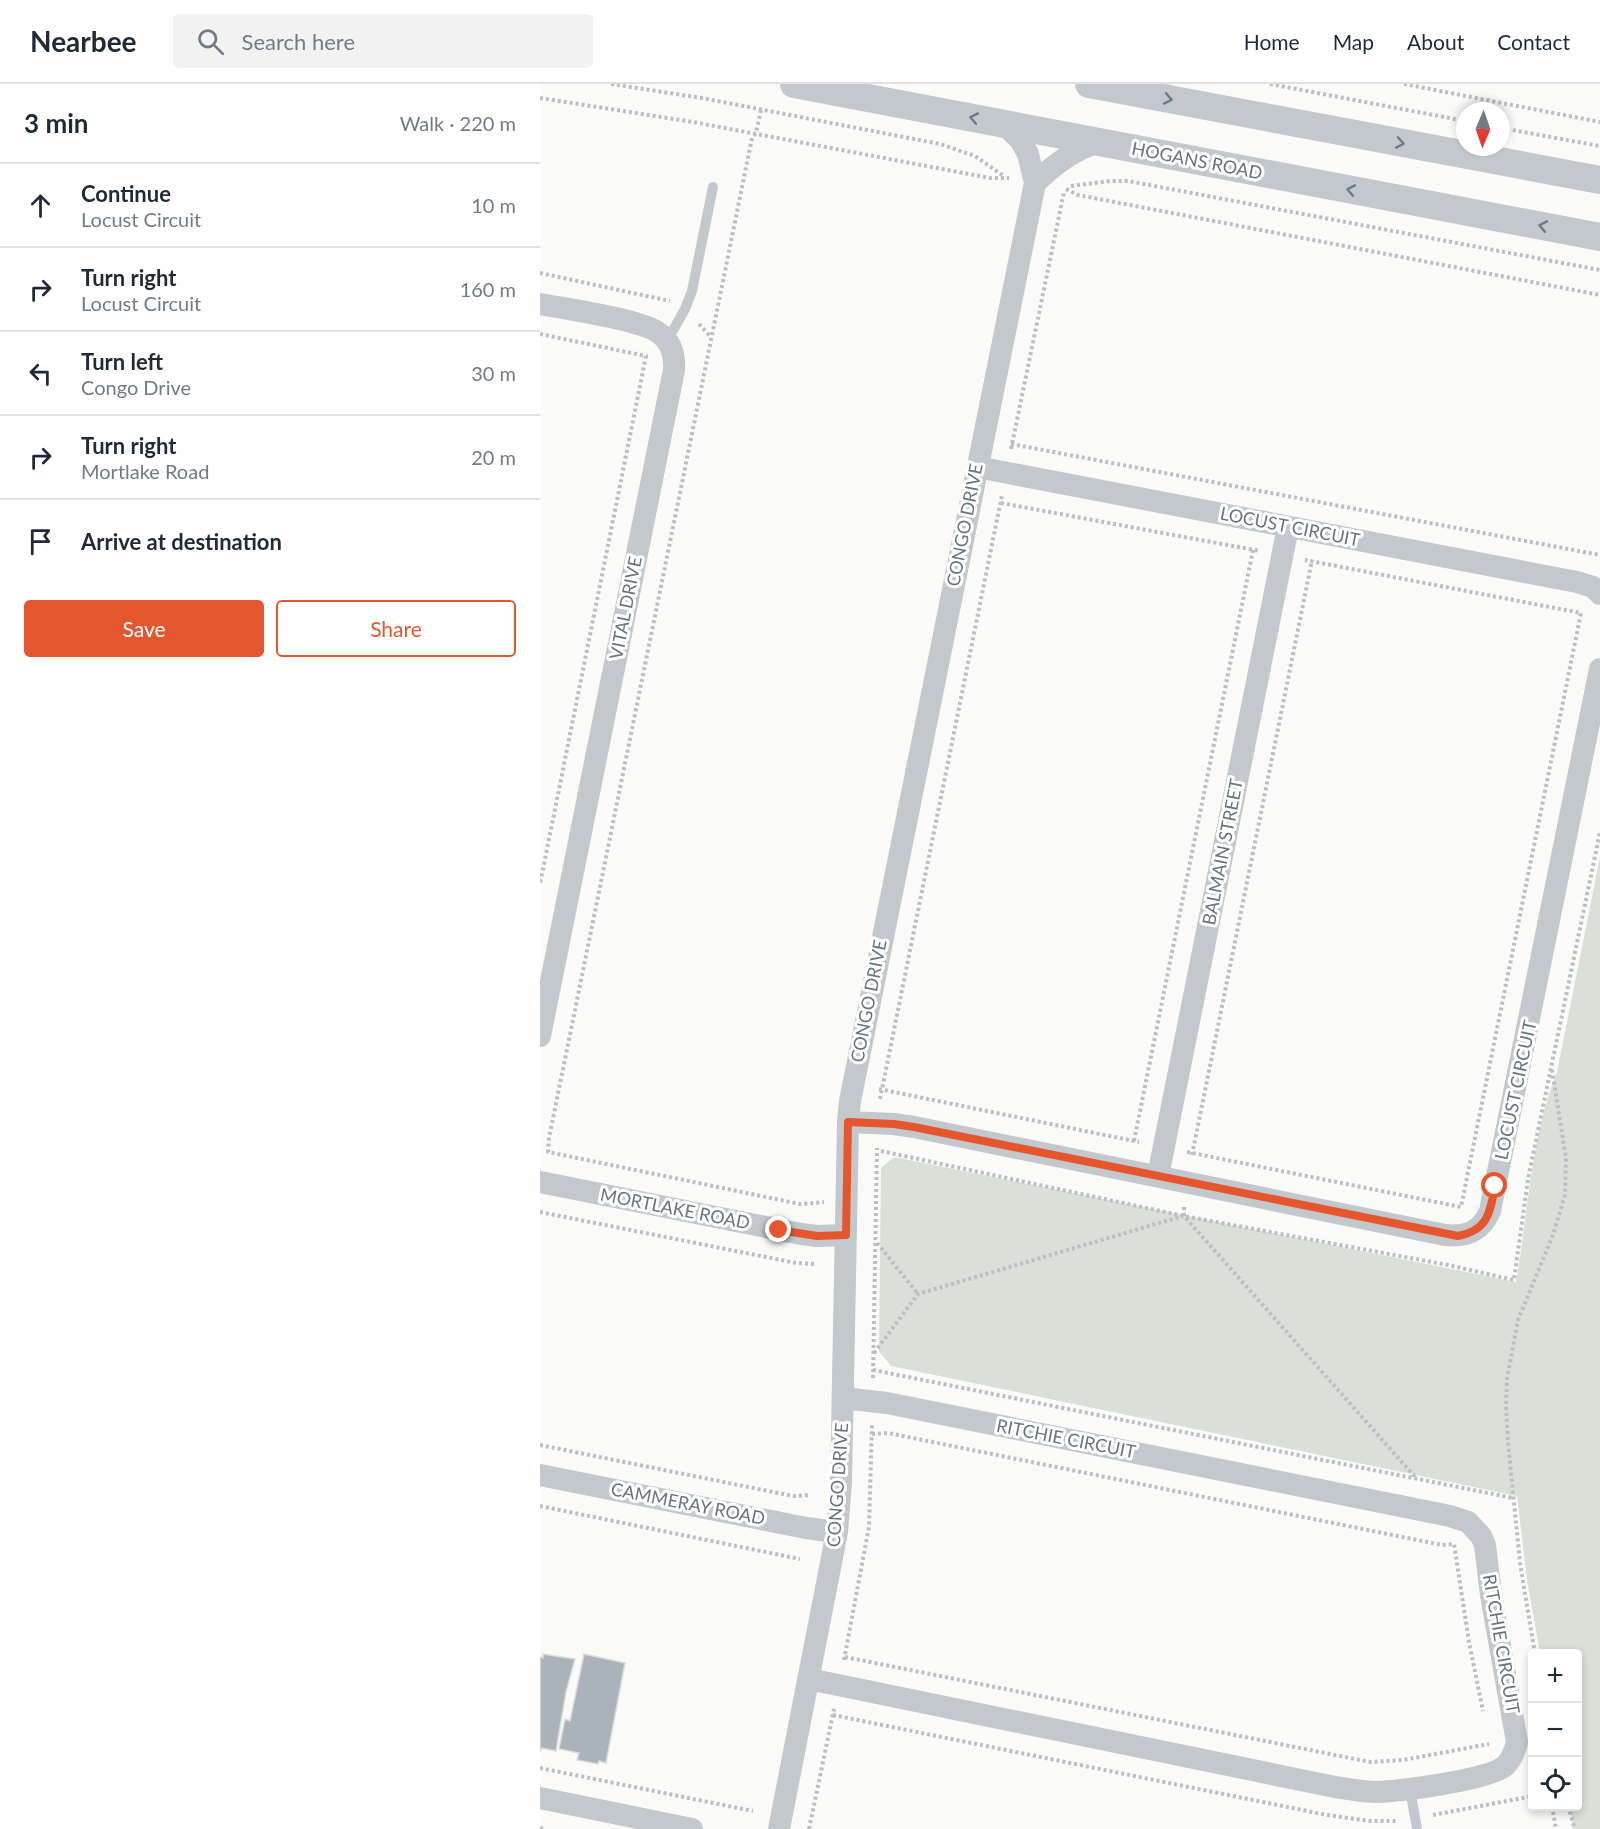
<!DOCTYPE html>
<html lang="en">
<head>
<meta charset="utf-8">
<style>
  :root { --surface:#fff; --page:#f2f2f3; --text:#1f2937; --muted:#747a83; --line:#e0e1e3; --accent:#e4572e }
  body { margin:0; font-family:Lato,sans-serif; background:var(--page); color:var(--text) }
  .controls { position:absolute; right:18px; bottom:18px; display:grid; overflow:hidden; border-radius:6px; box-shadow:0 3px 9px #0003 }
  .controls button { width:54px; height:54px; display:grid; place-items:center; padding:0; border:0; border-bottom:2px solid var(--line); background:var(--surface); color:var(--text); font:30px sans-serif }
  .compass { position:absolute; left:916px; top:18px; width:54px; height:54px; border-radius:50%; background:var(--surface); box-shadow:0 3px 9px #0003; rotate:182deg }
  .stop { position:absolute; width:18px; height:18px; margin:-14px; border:4px solid #e4572e; border-radius:50%; background:#fff }
  .stop.end { background:#e4572e; border-color:#fff; box-shadow:0 2px 6px #0008 }
  .list { margin:0; padding:0; list-style:none }
  h2 { display:flex; justify-content:space-between; align-items:center; height:78px; margin:0; padding:0 24px; font-size:26px }
  h2 small { font-size:20px; font-weight:400; color:var(--muted) }
  .list li { display:grid; grid-template-columns:39px 1fr auto; gap:18px; align-items:center; box-sizing:border-box; height:84px; padding:0 24px; border-top:2px solid var(--line) }
  .list b { display:block; font-size:22px; white-space:nowrap }
  .list p { margin:0; font-size:20px; white-space:nowrap; color:var(--muted) }
  .list em { font-size:20px; font-style:normal; color:var(--muted) }
  .actions { display:flex; gap:12px; padding:18px 24px }
  .actions a { flex:1; padding:14px 0; border:2px solid var(--accent); border-radius:6px; text-align:center; font-size:21px; color:var(--accent) }
  .actions .main { background:var(--accent); color:#fff }
  .icon { flex:none; width:33px; height:33px; fill:none; stroke:currentColor; stroke-width:2; stroke-linecap:round; stroke-linejoin:round }
  .map { position:relative; flex:none; width:1060px; height:1745px; overflow:hidden }
  header { display:flex; align-items:center; gap:36px; box-sizing:border-box; height:84px; padding:0 30px; background:var(--surface); border-bottom:2px solid var(--line) }
  header strong { font-size:28px }
  nav { display:flex; gap:33px; margin-inline-start:auto; font-size:21px }
  .search { width:420px; height:54px; background:var(--page); display:flex; align-items:center; gap:15px; box-sizing:border-box; padding:0 21px; border-radius:6px; color:var(--muted); font-size:22px }
  main { display:flex }
  aside { flex:1; background:var(--surface) }
  .map>svg:first-child { display:block }
</style>
</head>
<body>
<header>
<strong>Nearbee</strong>
<div class="search"><svg class="icon" aria-label="search" viewBox="0 0 24 24"><circle cx="10" cy="10" r="6"/><path d="M15 15l6 6"/></svg>Search here</div>
<nav><a>Home</a><a>Map</a><a>About</a><a>Contact</a></nav>
</header>
<main>
<aside>
<h2>3 min<small>Walk · 220 m</small></h2>
<ul class="list">
<li><svg class="icon" aria-label="ahead" viewBox="0 0 24 24"><path d="M12 20V5M6 11l6-6 6 6"/></svg><div><b>Continue</b><p>Locust Circuit</p></div><em>10 m</em></li>
<li><svg class="icon" aria-label="right" viewBox="0 0 24 24"><path d="M7 20v-9h11M14 6l5 5-5 5"/></svg><div><b>Turn right</b><p>Locust Circuit</p></div><em>160 m</em></li>
<li><svg class="icon" aria-label="left" viewBox="0 0 24 24"><path d="M17 20v-9H6M10 6l-5 5 5 5"/></svg><div><b>Turn left</b><p>Congo Drive</p></div><em>30 m</em></li>
<li><svg class="icon" aria-label="right" viewBox="0 0 24 24"><path d="M7 20v-9h11M14 6l5 5-5 5"/></svg><div><b>Turn right</b><p>Mortlake Road</p></div><em>20 m</em></li>
<li><svg class="icon" aria-label="arrive" viewBox="0 0 24 24"><path d="M6 21V4h12l-3 4 3 4H6"/></svg><div><b>Arrive at destination</b></div></li>
</ul>
<div class="actions"><a class="main">Save</a><a>Share</a></div>
</aside>
<div class="map">
<svg width="1060" height="1745" viewBox="0 0 1060 1745">
  <rect width="100%" height="100%" fill="#fafaf8"/>
  <path fill="#dadfd7" d="M 1060,773 L 1060,1745 L 1033,1745 L 1030,1723 L 1038,1722 L 1038,1570 L 1000,1569 L 987,1496 L 977,1412 L 351,1282 L 339,1267 L 341,1084 L 354,1073 L 976,1198 C 988,1131 991,1051 1017,988 Z"/>
  <path fill="#aab3b9" stroke="#dcdcda" stroke-width="1.5" d="M 3,1570 L 35,1575 L 26,1608 L 16,1667 L 2,1664 L 0,1667 L 0,1573 L 3,1574 Z
    M 44,1570 L 85,1579 L 66,1679 L 59,1677 L 58,1680 L 37,1676 L 39,1669 L 19,1665 L 25,1635 L 30,1637 Z"/>
  <g fill="none" stroke-linecap="round" stroke-linejoin="round">
    <path stroke="#bbbfc2" stroke-width="4" stroke-dasharray="3 3" stroke-linecap="butt" d="M 71,0 L 162,14 L 400,60 L 435,72 L 465,93
      M 730,0 L 925,37
      M 864,0 L 1060,38
      M 0,14 L 153,38 L 450,94 L 469,94
      M 221,26 L 216,49 L 212,54 L 9,1054 L 8,1068 L 260,1120 L 284,1118
      M 961,44 L 1060,62
      M 531,102 L 570,97 L 588,97 L 1060,186
      M 526,105 L 538,111 L 1060,211
      M 0,189 L 130,217
      M 159,240 L 170,252
      M 0,250 L 106,272 L 0,800
      M 471,360 L 1060,471
      M 471,365 L 524,108
      M 461,419 L 720,467
      M 339,1005 L 599,1058
      M 340,1015 L 462,411
      M 594,1057 L 713,466
      M 341,1067 L 644,1132 L 908,1181 L 974,1196 L 988,1095 L 1060,748
      M 647,1068 L 921,1123 L 1041,529 L 765,476
      M 652,1071 L 772,476
      M 644,1123 L 644,1132 L 876,1394
      M 0,1128 L 256,1179 L 276,1180
      M 337,1159 L 378,1210
      M 334,1269 L 378,1210 L 643,1132
      M 333,1286 L 973,1414
      M 333,1294 L 337,1064
      M 332,1350 L 348,1349 L 902,1461 L 914,1460 L 929,1558 L 943,1627
      M 0,1361 L 253,1412 L 271,1411
      M 0,1422 L 260,1475
      M 995,1570 L 980,1479 L 968,1358 L 966,1321 L 967,1295 L 978,1236 L 1013,1151 L 1025,1111 L 1026,1074 L 1012,986
      M 305,1573 L 830,1678 L 863,1676 L 949,1660
      M 304,1576 L 329,1443 L 332,1340
      M 293,1631 L 787,1731 L 830,1737 L 856,1737
      M 0,1684 L 213,1727
      M 1012,1722 L 1016,1745
      M 1028,1722 L 1035,1745
      M 893,1731 L 993,1712
      M 0,1744 L 4,1745
      M 269,1745 L 294,1625"/>
    <path stroke="#c3c8cc" stroke-width="10" d="M 127,257 L 145,225 L 152,207 L 173,103
      M 870,1705 L 877,1745"/>
    <path stroke="#c3c8cc" stroke-width="22" d="M 495,99 C 516,79 531,68 558,58
      M 0,220 C 26,225 100,235 119,249 C 132,258 135,271 134,286 L 0,952
      M 437,383 L 1037,498 L 1053,503 L 1060,510
      M 308,1038 L 354,1040 L 374,1043 L 905,1151 C 926,1153 941,1148 950,1127 L 1060,585
      M 618,1092 L 748,443
      M 0,1098 L 261,1150 L 277,1152 L 306,1151
      M 0,1391 L 266,1444 L 297,1448
      M 269,1595 L 795,1703 C 809,1705 823,1708 837,1708 C 861,1707 948,1696 965,1682 C 972,1675 975,1667 977,1658 L 951,1511 L 945,1461 L 941,1452 L 928,1438 L 910,1432 L 347,1319 L 303,1314
      M 0,1714 L 152,1745
      M 239,1745 L 297,1448 L 301,1399 L 308,1038 L 310,1017 L 495,99 L 488,70 L 481,57 L 464,40"/>
    <path stroke="#c3c8cc" stroke-width="28" d="M 254,0 L 1060,153
      M 549,0 L 1060,96"/>
  </g>
  <defs><path id="oneway-chevron" d="M-2-3.5L2.5 0L-2 3.5" fill="none" stroke-width="1.6" stroke-linecap="round" stroke-linejoin="round" transform="scale(1.5)"/></defs>
  <g stroke="#6a7a87">
    <use href="#oneway-chevron" transform="translate(628 15) rotate(11)"/>
    <use href="#oneway-chevron" transform="translate(434 34) rotate(-169)"/>
    <use href="#oneway-chevron" transform="translate(860 59) rotate(11)"/>
    <use href="#oneway-chevron" transform="translate(811 106) rotate(-169)"/>
    <use href="#oneway-chevron" transform="translate(1003 142) rotate(-169)"/>
  </g>
  <g fill="none" stroke-linecap="round" stroke-linejoin="round">
    <path stroke="#e4572e" stroke-width="8" d="M 239,1146 L 277,1152 L 306,1151 L 308,1038 L 354,1040 L 374,1043 L 918,1152 C 948,1146 950,1129 955,1102"/>
  </g>
  <g text-anchor="middle" stroke-width="6" stroke-linejoin="round" paint-order="stroke">
    <g font-size="18" fill="#657683" stroke="#fff">
      <text transform="translate(657 77) rotate(11)" y="6">HOGANS ROAD</text>
      <text transform="translate(425 441) rotate(-79)" y="6">CONGO DRIVE</text>
      <text transform="translate(750 443) rotate(11)" y="6">LOCUST CIRCUIT</text>
      <text transform="translate(86 524) rotate(-79)" y="6">VITAL DRIVE</text>
      <text transform="translate(683 768) rotate(-79)" y="6">BALMAIN STREET</text>
      <text transform="translate(329 917) rotate(-79)" y="6">CONGO DRIVE</text>
      <text transform="translate(976 1006) rotate(-78)" y="6">LOCUST CIRCUIT</text>
      <text transform="translate(135 1125) rotate(11)" y="6">MORTLAKE ROAD</text>
      <text transform="translate(526 1355) rotate(11)" y="6">RITCHIE CIRCUIT</text>
      <text transform="translate(298 1401) rotate(-86)" y="6">CONGO DRIVE</text>
      <text transform="translate(148 1420) rotate(11)" y="6">CAMMERAY ROAD</text>
      <text transform="translate(961 1560) rotate(80)" y="6">RITCHIE CIRCUIT</text>
    </g>
  </g>
</svg>
<div class="controls">
<button>+</button>
<button>−</button>
<button><svg class="icon" aria-label="locate" viewBox="0 0 24 24"><circle cx="12" cy="12" r="6"/><path d="M12 2v4M12 18v4M2 12h4M18 12h4"/></svg></button>
</div>
<svg class="compass" viewBox="-18 -18 36 36"><path d="M0-13l5 13h-10z" fill="#e53935"/><path d="M0 13l5-13h-10z" fill="#747a83"/></svg>
<div class="stop" style="left:955px;top:1102px"></div>
<div class="stop end" style="left:239px;top:1146px"></div>
</div>
</main>
</body>
</html>
